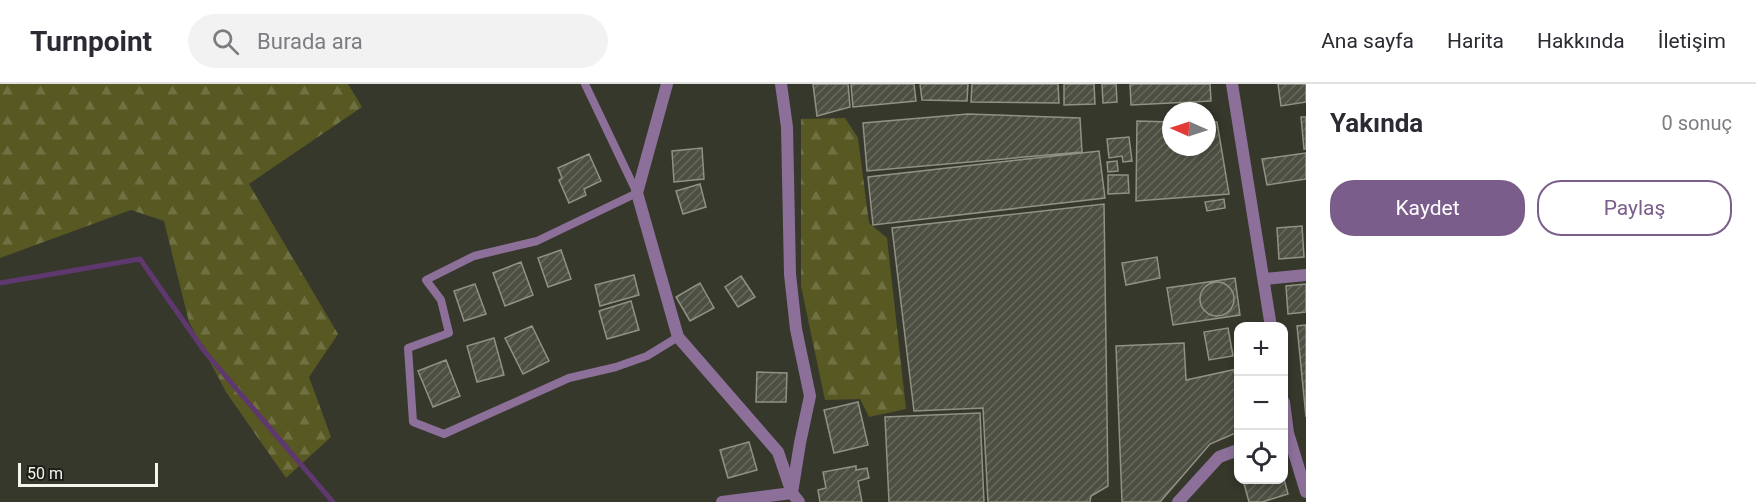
<!DOCTYPE html>
<html lang="tr">
<head>
<meta charset="utf-8">
<style>
  :root { --surface:#fff; --page:#f2f2f3; --text:#2b2b33; --muted:#7c7c81; --line:#e1e1e2; --accent:#7a5d8b }
  body { margin:0; font-family:Roboto,sans-serif; background:var(--page); color:var(--text) }
  .controls { position:absolute; right:18px; bottom:18px; display:grid; overflow:hidden; border-radius:12px; box-shadow:0 3px 9px #0003 }
  .controls button { width:54px; height:54px; display:grid; place-items:center; padding:0; border:0; border-bottom:2px solid var(--line); background:var(--surface); color:var(--text); font:30px sans-serif }
  .compass { position:absolute; left:1162px; top:18px; width:54px; height:54px; border-radius:50%; background:var(--surface); box-shadow:0 3px 9px #0003; rotate:273deg }
  .scale { position:absolute; left:18px; bottom:15px; width:140px; box-sizing:border-box; padding-left:6px; border:3px solid #f5f5ee; border-top:0; font-size:16px; line-height:21px; white-space:nowrap; color:#f5f5ee; -webkit-text-stroke:4px #1e1f19; paint-order:stroke }
  .list { margin:0; padding:0; list-style:none }
  h2 { display:flex; justify-content:space-between; align-items:center; height:78px; margin:0; padding:0 24px; font-size:26px }
  h2 small { font-size:20px; font-weight:400; color:var(--muted) }
  .actions { display:flex; gap:12px; padding:18px 24px }
  .actions a { flex:1; padding:14px 0; border:2px solid var(--accent); border-radius:24px; text-align:center; font-size:21px; color:var(--accent) }
  .actions .main { background:var(--accent); color:#fff }
  .icon { flex:none; width:33px; height:33px; fill:none; stroke:currentColor; stroke-width:2; stroke-linecap:round; stroke-linejoin:round }
  .map { position:relative; flex:none; width:1306px; height:418px; overflow:hidden }
  header { display:flex; align-items:center; gap:36px; box-sizing:border-box; height:84px; padding:0 30px; background:var(--surface); border-bottom:2px solid var(--line) }
  header strong { font-size:28px }
  nav { display:flex; gap:33px; margin-inline-start:auto; font-size:21px }
  .search { width:420px; height:54px; background:var(--page); display:flex; align-items:center; gap:15px; box-sizing:border-box; padding:0 21px; border-radius:33px; color:var(--muted); font-size:22px }
  main { display:flex }
  aside { flex:1; background:var(--surface) }
  .map>svg:first-child { display:block }
</style>
</head>
<body>
<header>
<strong>Turnpoint</strong>
<div class="search"><svg class="icon" aria-label="search" viewBox="0 0 24 24"><circle cx="10" cy="10" r="6"/><path d="M15 15l6 6"/></svg>Burada ara</div>
<nav><a>Ana sayfa</a><a>Harita</a><a>Hakkında</a><a>İletişim</a></nav>
</header>
<main>
<div class="map">
<svg width="1306" height="418" viewBox="0 0 1306 418">
  <defs>
    <pattern id="forest-firs" width="22" height="20" patternUnits="userSpaceOnUse" patternTransform="scale(1.5)"><rect width="22" height="20" fill="#575822"/><path d="M5 1l3.5 6h-7zM16 11l3.5 6h-7z" fill="#707142"/></pattern>
    <pattern id="building-hatch" width="6" height="6" patternUnits="userSpaceOnUse" patternTransform="scale(1.5)"><rect width="6" height="6" fill="#4e4f43"/><path d="M-1 1l2-2M0 6l6-6M5 7l2-2" fill="none" stroke="#68695e"/></pattern>
  </defs>
  <rect width="100%" height="100%" fill="#37382c"/>
  <path fill="url(#forest-firs)" d="M 0,0 L 348,0 L 362,23 L 249,100 L 338,250 L 309,293 L 331,353 L 286,394 L 226,308 L 189,238 L 164,137 L 131,126 L 0,174 Z
    M 845,34 L 858,54 L 869,139 L 887,154 L 906,325 L 869,333 L 860,315 L 825,316 L 801,202 L 801,35 Z"/>
  <g fill="none" stroke-linecap="round" stroke-linejoin="round">
    <path stroke="#5e386e" stroke-width="5" d="M 0,199 L 140,175 L 205,268 L 333,418"/>
  </g>
  <path fill="url(#building-hatch)" stroke="#919184" stroke-width="1.5" d="M 813,0 L 848,0 L 850,23 L 817,32 Z
    M 851,0 L 914,0 L 916,17 L 853,23 Z
    M 920,0 L 968,0 L 967,17 L 922,16 Z
    M 972,0 L 1058,0 L 1059,19 L 971,18 Z
    M 1064,0 L 1094,0 L 1095,20 L 1064,21 Z
    M 1102,0 L 1116,0 L 1117,18 L 1103,19 Z
    M 1130,0 L 1210,0 L 1211,17 L 1131,21 Z
    M 1278,0 L 1306,0 L 1306,18 L 1281,22 Z
    M 968,30 L 1080,34 L 1082,68 L 867,87 L 863,39 Z
    M 1301,33 L 1306,33 L 1306,65 L 1304,65 Z
    M 1137,37 L 1171,38 L 1171,63 L 1207,63 L 1207,38 L 1217,38 L 1229,110 L 1136,117 Z
    M 1129,53 L 1132,77 L 1123,78 L 1122,72 L 1109,74 L 1107,55 Z
    M 702,64 L 704,95 L 674,98 L 672,67 Z
    M 1099,67 L 1105,114 L 873,141 L 868,93 Z
    M 1306,69 L 1306,95 L 1267,101 L 1262,75 Z
    M 589,70 L 601,97 L 584,105 L 586,111 L 569,119 L 559,96 L 562,94 L 558,84 Z
    M 1117,77 L 1118,87 L 1108,88 L 1107,78 Z
    M 1108,91 L 1128,91 L 1129,109 L 1108,110 Z
    M 700,100 L 706,123 L 683,130 L 676,107 Z
    M 1224,115 L 1225,124 L 1207,127 L 1205,118 Z
    M 1104,120 L 1108,402 L 1091,412 L 1090,418 L 988,418 L 983,324 L 914,327 L 892,144 Z
    M 1302,142 L 1304,173 L 1279,175 L 1277,144 Z
    M 561,166 L 571,195 L 548,203 L 538,174 Z
    M 1157,173 L 1160,194 L 1126,201 L 1122,179 Z
    M 521,178 L 533,211 L 505,222 L 493,189 Z
    M 634,191 L 639,211 L 600,222 L 595,201 Z
    M 741,192 L 755,213 L 738,223 L 725,203 Z
    M 1235,194 L 1240,231 L 1173,241 L 1167,204 Z
    M1200 215a17 17 0 1 1 34 0a17 17 0 1 1-34 0Z
    M 700,199 L 714,224 L 690,237 L 676,213 Z
    M 475,200 L 486,230 L 464,237 L 454,207 Z
    M 1306,200 L 1306,228 L 1288,230 L 1286,202 Z
    M 631,217 L 639,246 L 607,255 L 599,227 Z
    M 1306,241 L 1306,333 L 1297,242 Z
    M 532,242 L 549,277 L 523,290 L 505,254 Z
    M 1228,244 L 1233,272 L 1209,276 L 1204,248 Z
    M 494,254 L 504,291 L 477,298 L 467,262 Z
    M 1184,259 L 1186,296 L 1237,285 L 1238,348 L 1210,360 L 1160,418 L 1122,418 L 1116,262 Z
    M 446,276 L 460,312 L 433,323 L 418,287 Z
    M 757,288 L 787,289 L 786,318 L 756,318 Z
    M 858,318 L 868,361 L 834,369 L 824,326 Z
    M 980,329 L 984,418 L 889,418 L 885,333 Z
    M 749,358 L 757,386 L 728,394 L 720,366 Z
    M 856,382 L 856,386 L 867,384 L 869,394 L 858,397 L 862,418 L 820,418 L 818,406 L 826,404 L 823,388 Z
    M 1284,395 L 1288,410 L 1262,418 L 1249,418 L 1243,396 Z"/>
  <g fill="none" stroke-linecap="round" stroke-linejoin="round">
    <path stroke="#8d709a" stroke-width="8" d="M 585,0 L 637,109 L 537,157 L 474,172 L 426,196 L 441,216 L 449,249 L 408,264 L 413,338 L 444,350 L 569,294 L 616,283 L 647,272 L 678,253"/>
    <path stroke="#8d709a" stroke-width="12" d="M 667,0 L 637,109 L 678,253 L 778,368 L 792,409 L 799,418
      M 1264,195 L 1306,191
      M 722,418 L 792,409 L 800,359 L 810,312 L 796,245 L 790,190 L 787,43 L 781,0
      M 1178,418 L 1219,373 L 1238,366"/>
    <path stroke="#8d709a" stroke-width="12" d="M 1232,0 L 1271,243
      M 1284,318 L 1288,349 L 1306,408"/>
  </g>
</svg>
<div class="controls">
<button>+</button>
<button>−</button>
<button><svg class="icon" aria-label="locate" viewBox="0 0 24 24"><circle cx="12" cy="12" r="6"/><path d="M12 2v4M12 18v4M2 12h4M18 12h4"/></svg></button>
</div>
<svg class="compass" viewBox="-18 -18 36 36"><path d="M0-13l5 13h-10z" fill="#e53935"/><path d="M0 13l5-13h-10z" fill="#7c7c81"/></svg>
<div class="scale">50 m</div>
</div>
<aside>
<h2>Yakında<small>0 sonuç</small></h2>
<ul class="list">
</ul>
<div class="actions"><a class="main">Kaydet</a><a>Paylaş</a></div>
</aside>
</main>
</body>
</html>
